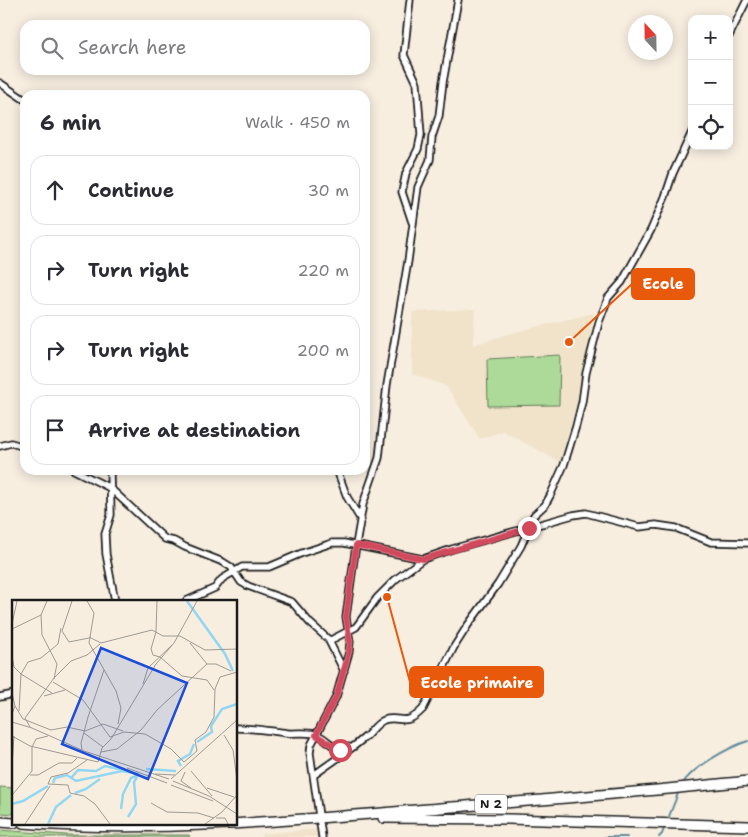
<!DOCTYPE html>
<html lang="en">
<head>
<meta charset="utf-8">
<style>
  :root { --surface:#fff; --page:#f2f2f3; --text:#2b2b33; --muted:#7c7c81; --line:#e1e1e2 }
  body { margin:0; font-family:"Shantell Sans",sans-serif; background:var(--page); color:var(--text) }
  .controls { position:absolute; right:15px; top:15px; display:grid; overflow:hidden; border-radius:10px; box-shadow:0 2px 12px #0003 }
  .controls button { width:45px; height:45px; display:grid; place-items:center; padding:0; border:0; border-bottom:1px solid var(--line); background:var(--surface); color:var(--text); font:25px sans-serif }
  .compass { position:absolute; left:628px; top:15px; width:45px; height:45px; border-radius:50%; background:var(--surface); box-shadow:0 2px 12px #0003; rotate:338deg }
  .stop { position:absolute; width:15px; height:15px; margin:-11px; border:4px solid #d1495b; border-radius:50%; background:#fff }
  .stop.end { background:#d1495b; border-color:#fff; box-shadow:0 1px 5px #0008 }
  .list { margin:0; padding:0; list-style:none }
  h2 { display:flex; justify-content:space-between; align-items:center; height:65px; margin:0; padding:0 20px; font-size:21px }
  h2 small { font-size:16px; font-weight:400; color:var(--muted) }
  .list li { display:grid; grid-template-columns:32px 1fr auto; gap:15px; align-items:center; box-sizing:border-box; height:70px; margin:0 10px 10px; padding:0 10px; border:1px solid var(--line); border-radius:15px }
  .list b { display:block; font-size:19px; white-space:nowrap }
  .list em { font-size:16px; font-style:normal; color:var(--muted) }
  .icon { flex:none; width:28px; height:28px; fill:none; stroke:currentColor; stroke-width:2; stroke-linecap:round; stroke-linejoin:round }
  .map { position:relative; flex:none; width:748px; height:837px; overflow:hidden }
  .search { position:absolute; background:var(--surface); box-shadow:0 2px 12px #0003; left:20px; top:20px; width:350px; height:55px; display:flex; align-items:center; gap:12px; box-sizing:border-box; padding:0 18px; border-radius:15px; color:var(--muted); font-size:19px }
  .panel { position:absolute; background:var(--surface); box-shadow:0 2px 12px #0003; left:20px; top:90px; width:350px; height:385px; border-radius:15px }
  .map>svg:first-child { display:block }
</style>
</head>
<body>
<div class="map">
<svg width="748" height="837" viewBox="0 0 748 837">
  <rect width="100%" height="100%" fill="#f7eee0"/>
  <filter id="ink" filterUnits="userSpaceOnUse"><feTurbulence type="fractalNoise" baseFrequency=".02" numOctaves="2"/><feDisplacementMap in="SourceGraphic" scale="10" xChannelSelector="R" yChannelSelector="G"/><feConvolveMatrix kernelMatrix="1 2 1 2 8 2 1 2 1" color-interpolation-filters="sRGB"/></filter>
  <g filter="url(#ink)">
    <path fill="#f1e3ca" d="M 475,309 L 473,345 L 515,332 L 594,313 L 582,384 L 560,462 L 503,431 L 480,439 L 446,386 L 412,374 L 412,312 Z
      M 318,829 L 319,837 L 262,837 L 261,834 Z"/>
    <path fill="#adda98" stroke="#647b5a" d="M 560,355 L 559,405 L 488,406 L 487,359 Z
      M 0,787 L 14,788 L 14,814 L 0,813 Z
      M 0,830 L 66,835 L 189,835 L 190,837 L 0,837 Z"/>
    <g fill="none" stroke-linecap="round" stroke-linejoin="round">
      <path stroke="#628c9c" stroke-width="2" d="M 682,785 C 691,768 729,747 748,741
        M 668,819 L 679,791
        M 605,837 L 627,837
        M 659,837 L 662,834 L 665,826"/>
      <defs>
        <path id="minor" d="M 410,0 L 404,55 L 417,83 L 421,135 L 418,149 L 406,173 L 402,192 L 412,222
          M 729,36 L 747,0
          M 0,83 L 25,100
          M 0,446 L 11,443 L 25,447
          M 74,470 L 110,488 L 165,539 L 174,541 L 185,547 L 223,562 L 231,567 L 241,582 L 248,586 L 292,602 L 310,623 L 328,639 L 331,640 L 356,627 L 377,598 L 396,579 L 423,559 L 452,549 L 573,515 L 586,513 L 639,527 L 656,525 L 676,528 L 711,542 L 748,543
          M 110,470 L 111,515 L 105,534 L 106,554 L 115,601
          M 337,470 L 347,497 L 361,520
          M 186,601 L 215,588 L 222,579 L 242,567 L 269,567 L 302,553 L 332,543 L 344,543 L 423,559
          M 328,639 L 344,671
          M 0,697 L 14,694
          M 236,728 C 254,728 270,731 287,733 C 297,734 309,731 318,735 C 332,741 331,752 349,747
          M 314,775 C 330,763 348,752 364,738 C 371,733 375,724 384,720 C 400,715 405,728 423,709 L 454,647 L 468,625 L 498,584 L 521,546 L 534,515 L 545,505 L 550,496 L 564,465 L 576,426 L 582,402 L 586,373 L 599,322 L 608,298 L 622,282 L 651,230 L 665,197 L 673,173 L 692,132
          M 322,837 L 310,753 L 311,745 L 336,697 L 349,652 L 350,642 L 346,617 L 356,545 L 363,504 L 379,458 L 387,385 L 408,261 L 418,187 L 430,160 L 432,137 L 439,116 L 443,82 L 458,0"/>
        <path id="primary" d="M 383,818 L 508,819 L 748,826
          M 0,822 L 14,823
          M 23,823 C 154,833 285,821 416,810 C 527,801 638,793 748,781"/>
      </defs>
      <use href="#minor" stroke="#1c1c1c" stroke-width="9"/>
      <use href="#primary" stroke="#1c1c1c" stroke-width="12"/>
      <use href="#minor" stroke="#fff" stroke-width="5.5"/>
      <use href="#primary" stroke="#fff" stroke-width="9"/>
    </g>
  </g>
  <g fill="none" stroke-linecap="round" stroke-linejoin="round" filter="url(#ink)">
    <path stroke="#d1495b" stroke-width="6" d="M 340,750 L 316,735 L 336,697 L 349,652 L 350,642 L 346,617 L 356,545 L 423,559 L 529,528"/>
  </g>
  <g text-anchor="middle" stroke-width="4" stroke-linejoin="round" paint-order="stroke">
    <rect fill="#fff" stroke="#606060" stroke-width="1" x="475" y="794.5" width="32" height="19" rx="4"/>
    <g font-size="12" font-weight="bold" fill="#1c1c1c">
      <text x="491" y="808">N 2</text>
    </g>
  </g>
  <g transform="translate(12 600)">
    <rect width="225" height="225" fill="#f7eee0"/>
    <path fill="none" stroke="#91d7f2" stroke-width="2.5" d="M 175,1 L 213,54 L 221,71M 185,142 L 200,132 L 199,126 L 210,109 L 225,104M 169,166 L 166,161 L 178,154 L 182,144M 134,169 L 164,171M 60,177 L 66,170 L 84,171 L 93,166 L 111,170M 41,183 L 43,178 L 55,175 L 64,181 L 110,171 L 127,174M 63,193 L 74,189 L 88,179M 0,204 L 11,201 L 36,186M 109,209 L 111,194 L 119,178 L 126,175M 116,217 L 124,204 L 122,182 L 125,177M 36,224 L 44,207 L 59,195"/>
    <path fill="none" stroke="#9f9a92" stroke-width="1" d="M 35,1 L 29,15 L 30,35 L 45,64 L 42,79M 60,1 L 50,31 L 57,42 L 77,38M 75,1 L 82,13 L 77,43 L 104,91 L 109,108 L 106,124M 0,24 L 5,1M 0,29 L 29,15M 77,37 L 89,43 L 140,30 L 151,36 L 168,36 L 193,50 L 225,49M 178,43 L 195,64 L 204,64 L 219,71M 141,55 L 148,57 L 170,76 L 195,80 L 202,90M 141,55 L 139,49 L 144,32 L 145,1M 0,56 L 2,67 L 9,74 L 7,111M 41,82 L 71,100 L 98,137 L 112,132 L 133,134 L 159,149 L 172,162 L 185,151 L 183,140 L 194,132 L 202,117 L 203,89 L 208,77 L 225,72M 131,84 L 136,68 L 160,45M 0,93 L 3,106 L 0,114M 40,93 L 9,74 L 16,62 L 29,58 L 46,44 L 49,28M 32,96 L 53,90M 3,106 L 11,119 L 39,130 L 55,127 L 73,131 L 91,124 L 111,131M 0,122 L 20,128 L 72,151 L 157,179M 18,127 L 13,118 L 42,78 L 59,61 L 75,55 L 88,44M 72,133 L 91,147M 212,135 L 221,150 L 225,180M 0,136 L 18,146 L 86,162 L 90,148 L 99,139 L 144,64 L 162,43 L 185,1M 70,150 L 69,143 L 76,117 L 92,70M 89,152 L 105,149 L 129,130 L 145,110 L 195,64M 75,160 L 56,173 L 39,177 L 36,184 L 56,185 L 58,193 L 72,196 L 83,204 L 98,224M 0,166 L 2,136M 115,168 L 155,183M 179,171 L 200,196M 173,172 L 169,181 L 179,188M 143,174 L 163,175M 18,175 L 26,175 L 47,163 L 60,163 L 65,158M 159,179 L 225,120M 161,181 L 197,196 L 225,214M 159,185 L 201,201M 195,188 L 222,197M 1,194 L 20,171 L 20,147 L 24,139 L 36,136M 139,203 L 155,212 L 186,213 L 202,218M 204,218 L 213,218 L 216,224M 13,224 L 38,186M 193,224 L 210,212 L 225,195"/>
    <path fill="#1d4ed8" fill-opacity="0.15" stroke="#1d4ed8" stroke-width="2.5" d="M 89,48 L 175,83 L 136,179 L 50,144 Z"/>
    <rect width="225" height="225" fill="none" stroke="#1c1c1c" stroke-width="2.5"/>
  </g>
  <path fill="none" stroke="#e8590c" stroke-width="2" d="M569 342L632 284M387 597L410 682"/>
  <g fill="#e8590c" stroke="#fff" stroke-width="2">
    <circle cx="569" cy="342" r="5"/>
    <circle cx="387" cy="597" r="5"/>
  </g>
  <g fill="#e8590c" stroke="#e8590c" stroke-width="2">
    <rect x="632" y="269" width="62" height="30" rx="5"/>
    <rect x="410" y="667" width="133" height="30" rx="5"/>
  </g>
  <g font-size="15" text-anchor="middle" font-weight="bold" fill="#fff">
    <text x="663" y="289">Ecole</text>
    <text x="477" y="688">Ecole primaire</text>
  </g>
</svg>
<div class="controls">
<button>+</button>
<button>−</button>
<button><svg class="icon" aria-label="locate" viewBox="0 0 24 24"><circle cx="12" cy="12" r="6"/><path d="M12 2v4M12 18v4M2 12h4M18 12h4"/></svg></button>
</div>
<svg class="compass" viewBox="-18 -18 36 36"><path d="M0-13l5 13h-10z" fill="#e53935"/><path d="M0 13l5-13h-10z" fill="#7c7c81"/></svg>
<div class="stop" style="left:340px;top:750px"></div>
<div class="stop end" style="left:529px;top:528px"></div>
<div class="search"><svg class="icon" aria-label="search" viewBox="0 0 24 24"><circle cx="10" cy="10" r="6"/><path d="M15 15l6 6"/></svg>Search here</div>
<section class="panel">
<h2>6 min<small>Walk · 450 m</small></h2>
<ul class="list">
<li><svg class="icon" aria-label="ahead" viewBox="0 0 24 24"><path d="M12 20V5M6 11l6-6 6 6"/></svg><div><b>Continue</b></div><em>30 m</em></li>
<li><svg class="icon" aria-label="right" viewBox="0 0 24 24"><path d="M7 20v-9h11M14 6l5 5-5 5"/></svg><div><b>Turn right</b></div><em>220 m</em></li>
<li><svg class="icon" aria-label="right" viewBox="0 0 24 24"><path d="M7 20v-9h11M14 6l5 5-5 5"/></svg><div><b>Turn right</b></div><em>200 m</em></li>
<li><svg class="icon" aria-label="arrive" viewBox="0 0 24 24"><path d="M6 21V4h12l-3 4 3 4H6"/></svg><div><b>Arrive at destination</b></div></li>
</ul>
</section>
</div>
</body>
</html>
